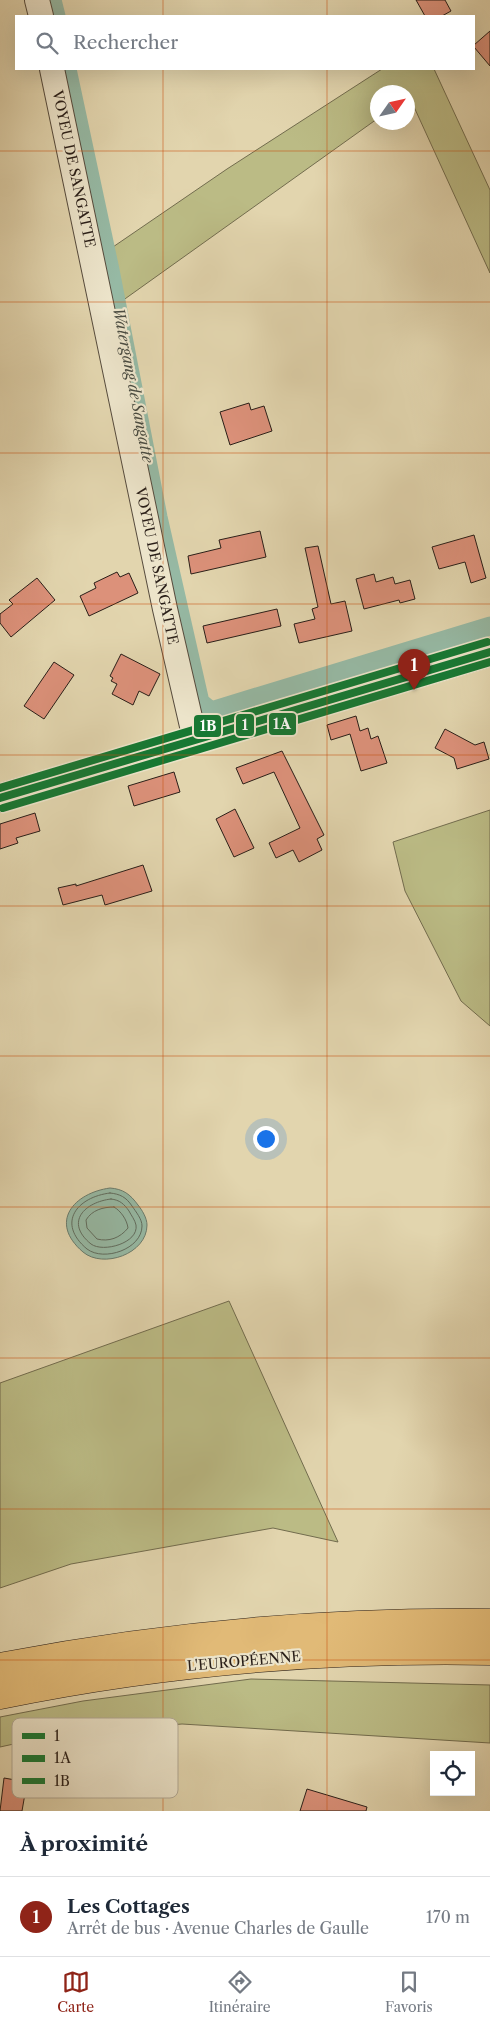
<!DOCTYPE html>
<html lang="fr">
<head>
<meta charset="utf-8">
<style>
  :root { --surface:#fff; --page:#f6f6f7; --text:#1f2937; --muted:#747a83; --line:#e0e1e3; --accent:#8f2418 }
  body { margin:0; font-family:"Libre Caslon Text",serif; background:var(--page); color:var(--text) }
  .controls { position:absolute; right:15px; bottom:15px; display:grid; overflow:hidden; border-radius:0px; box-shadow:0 5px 20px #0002 }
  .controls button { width:45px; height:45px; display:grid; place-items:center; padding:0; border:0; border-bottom:1px solid var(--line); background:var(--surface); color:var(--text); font:25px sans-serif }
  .compass { position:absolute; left:370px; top:85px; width:45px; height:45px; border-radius:50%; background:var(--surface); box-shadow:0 5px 20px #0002; rotate:56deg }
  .you { position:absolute; left:265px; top:1138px; width:18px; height:18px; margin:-12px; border:4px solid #fff; border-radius:50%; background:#1a73e8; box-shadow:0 0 0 8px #1a73e833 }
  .badge { display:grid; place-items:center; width:32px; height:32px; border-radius:50%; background:var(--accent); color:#fff; font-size:16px; font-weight:700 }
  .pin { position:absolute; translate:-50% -41px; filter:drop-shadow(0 1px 2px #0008) }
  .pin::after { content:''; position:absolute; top:26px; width:18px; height:15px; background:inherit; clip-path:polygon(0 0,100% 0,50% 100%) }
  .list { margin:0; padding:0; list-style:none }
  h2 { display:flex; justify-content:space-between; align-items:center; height:65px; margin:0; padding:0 20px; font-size:21px }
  h2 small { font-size:16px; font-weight:400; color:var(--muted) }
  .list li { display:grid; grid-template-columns:32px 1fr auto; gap:15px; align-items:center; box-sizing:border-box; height:80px; padding:0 20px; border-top:1px solid var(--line) }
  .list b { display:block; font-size:19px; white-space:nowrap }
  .list p { margin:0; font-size:16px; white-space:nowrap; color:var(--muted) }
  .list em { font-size:16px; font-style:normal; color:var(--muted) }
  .icon { flex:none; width:28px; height:28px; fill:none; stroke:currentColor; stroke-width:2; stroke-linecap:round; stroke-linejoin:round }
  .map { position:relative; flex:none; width:490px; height:1811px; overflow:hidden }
  .search { position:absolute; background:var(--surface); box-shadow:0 5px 20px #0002; left:15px; right:15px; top:15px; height:55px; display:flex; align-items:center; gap:12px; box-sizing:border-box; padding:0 18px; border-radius:0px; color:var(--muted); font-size:19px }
  .sheet { height:145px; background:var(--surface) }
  nav { display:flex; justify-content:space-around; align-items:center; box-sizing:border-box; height:70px; border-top:1px solid var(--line); background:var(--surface); font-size:14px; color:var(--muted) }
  nav a { display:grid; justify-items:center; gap:2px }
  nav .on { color:var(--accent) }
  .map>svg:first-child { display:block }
</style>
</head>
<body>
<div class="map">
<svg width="490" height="1811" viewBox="0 0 490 1811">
  <rect width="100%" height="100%" fill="#e2d5ae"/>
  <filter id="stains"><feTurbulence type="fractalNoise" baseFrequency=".004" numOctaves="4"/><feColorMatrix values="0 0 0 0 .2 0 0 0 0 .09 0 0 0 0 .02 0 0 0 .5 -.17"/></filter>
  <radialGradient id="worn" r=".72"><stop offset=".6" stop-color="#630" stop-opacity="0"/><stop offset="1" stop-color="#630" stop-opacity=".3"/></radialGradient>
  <path fill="#bbbb85" stroke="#726c4e" d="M 382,69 L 434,69 L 490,190 L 490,273 L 409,96 L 408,97 L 408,92 L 378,92 L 377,119 L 122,301 L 110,249 L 227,169 Z
    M 490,810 L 490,1026 L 461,1001 L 405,891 L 393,842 Z
    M 229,1301 L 338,1542 L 273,1528 L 71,1564 L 0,1588 L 0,1383 Z
    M 251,1679 L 490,1685 L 490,1743 L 182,1724 L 55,1735 L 0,1747 L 0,1717 L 83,1701 Z"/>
  <path fill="#96b9a4" stroke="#6a7b6c" d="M 110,1188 C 123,1189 130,1194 138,1205 C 142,1210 147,1218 147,1225 C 147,1254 103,1269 83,1252 C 48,1222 74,1193 110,1188 Z"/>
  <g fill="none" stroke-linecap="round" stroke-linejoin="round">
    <path stroke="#606c5e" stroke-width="1" d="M 110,1193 C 120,1194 126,1197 132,1206 C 136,1212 142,1219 142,1226 C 142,1249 104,1262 87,1249 C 56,1223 77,1197 110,1193 Z
      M 111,1199 C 120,1200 124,1204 129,1211 C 131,1215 135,1220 136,1225 C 139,1243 103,1253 91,1244 C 64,1222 85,1202 111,1199 Z
      M 114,1207 C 121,1211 127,1220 128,1228 C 120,1238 109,1242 97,1239 L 87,1228 L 86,1220 C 92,1210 103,1207 114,1207 Z"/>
    <path stroke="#96b9a4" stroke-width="19" d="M 52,0 L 56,16
      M 67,69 L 110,270 L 158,517 L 200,702 L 211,711 L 490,626"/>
  </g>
  <path fill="#dc917a" stroke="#291e18" d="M 416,0 L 445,0 L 451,11 L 442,16 L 425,16 Z
    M 490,31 L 490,66 L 474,47 L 474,45 Z
    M 249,403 L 251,410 L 264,406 L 272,431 L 230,445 L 220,412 Z
    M 260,531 L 266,557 L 191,574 L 188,556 L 221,548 L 219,540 Z
    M 474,535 L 486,578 L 471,583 L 465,562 L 439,569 L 432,547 Z
    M 318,546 L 331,604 L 345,601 L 352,631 L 299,643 L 294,624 L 315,619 L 312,609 L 318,607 L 305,548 Z
    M 117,572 L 120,577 L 129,573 L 138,593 L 89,616 L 80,596 L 96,588 L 94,583 Z
    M 374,574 L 376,582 L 393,577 L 395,584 L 410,580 L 415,599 L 400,603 L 399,600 L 364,609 L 356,579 Z
    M 37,578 L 55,600 L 11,637 L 0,623 L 0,614 L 13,604 L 9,600 Z
    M 277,609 L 281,626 L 207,643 L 203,626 Z
    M 121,654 L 160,674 L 149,696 L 139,691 L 133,705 L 112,694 L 117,684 L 111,681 L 113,678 L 110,676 Z
    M 54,662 L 74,675 L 44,719 L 24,706 Z
    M 356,716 L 360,731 L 368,728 L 371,739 L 378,736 L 387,763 L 361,771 L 350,734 L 331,740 L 327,725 Z
    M 445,729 L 475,745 L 484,742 L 489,759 L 457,769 L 454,758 L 435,748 Z
    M 282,751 L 324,835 L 317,839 L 322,850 L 299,862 L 293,850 L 276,858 L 269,843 L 300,828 L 274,772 L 243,784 L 236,768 Z
    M 174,772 L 180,792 L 134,806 L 128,786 Z
    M 235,809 L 254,848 L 234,857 L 216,819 Z
    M 35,813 L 40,831 L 16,838 L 18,843 L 0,849 L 0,824 Z
    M 143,865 L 152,891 L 105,905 L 102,895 L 63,905 L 58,888 L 76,884 L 76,886 Z
    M 4,1778 L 27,1782 L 22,1811 L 0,1811 Z
    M 307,1789 L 367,1807 L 366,1811 L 300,1811 Z"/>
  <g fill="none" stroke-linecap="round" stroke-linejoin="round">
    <defs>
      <path id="minor" d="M 37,0 L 41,16
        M 52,69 L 165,609 L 195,739"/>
      <path id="major" d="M 0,798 L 490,652"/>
      <path id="highway" d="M 0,1667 C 161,1636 326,1621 490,1623
        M 0,1695 C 160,1662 326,1648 490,1651"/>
    </defs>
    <use href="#minor" stroke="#574c3e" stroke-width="26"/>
    <use href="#major" stroke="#291e18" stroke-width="29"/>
    <use href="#highway" stroke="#291e18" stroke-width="29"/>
    <use href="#minor" stroke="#ece4ca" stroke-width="24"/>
    <use href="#major" stroke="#e1ba77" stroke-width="28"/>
    <use href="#highway" stroke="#e1ba77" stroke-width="28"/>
    <defs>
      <path id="bus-1" d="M 0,798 L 490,652"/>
      <path id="bus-2" d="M 3,808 L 490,662"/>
      <path id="bus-3" d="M 0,788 L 487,642"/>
    </defs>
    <use href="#bus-1" stroke="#ece4ca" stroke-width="11"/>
    <use href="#bus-2" stroke="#ece4ca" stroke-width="11"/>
    <use href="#bus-3" stroke="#ece4ca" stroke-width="11"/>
    <use href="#bus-1" stroke="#177833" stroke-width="8"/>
    <use href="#bus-2" stroke="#177833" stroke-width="8"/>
    <use href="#bus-3" stroke="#177833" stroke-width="8"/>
  </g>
  <path fill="none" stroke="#cb500e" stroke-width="1" stroke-opacity="0.55" d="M 163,0 L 163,16M 327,0 L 327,16M 163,69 L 163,1811M 327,69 L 327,1811M 0,151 L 490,151M 0,302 L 490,302M 0,453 L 490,453M 0,604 L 490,604M 0,755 L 490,755M 0,906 L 490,906M 0,1056 L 490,1056M 0,1207 L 490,1207M 0,1358 L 490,1358M 0,1509 L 490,1509M 0,1660 L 490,1660"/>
  <g text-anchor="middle" stroke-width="4.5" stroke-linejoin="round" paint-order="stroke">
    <g font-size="14" fill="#291e18" stroke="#ece4ca">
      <text transform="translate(74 169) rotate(78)" y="5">VOYEU DE SANGATTE</text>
      <text transform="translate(157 566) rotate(78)" y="5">VOYEU DE SANGATTE</text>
      <text transform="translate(244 1661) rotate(-5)" y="5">L'EUROPÉENNE</text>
    </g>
    <g font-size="15" font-style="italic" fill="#4a4c42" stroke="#ece4ca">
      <text transform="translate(133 385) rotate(79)" y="5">Watergang de Sangatte</text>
    </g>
  </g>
  <rect x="12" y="1718" width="166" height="80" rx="8" fill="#ece4ca" stroke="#b2a995" stroke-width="1"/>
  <rect x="22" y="1733" width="23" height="6" fill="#177833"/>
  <rect x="22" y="1755" width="23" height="7" fill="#177833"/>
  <rect x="22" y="1778" width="23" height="6" fill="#177833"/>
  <g font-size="14" fill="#291e18">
    <text x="54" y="1741">1</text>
    <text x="54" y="1763">1A</text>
    <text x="54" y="1786">1B</text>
  </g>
  <g stroke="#ece4ca" stroke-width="2">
    <rect x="268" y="712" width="29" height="24" rx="5" fill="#177833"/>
    <rect x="235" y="713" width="20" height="24" rx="5" fill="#177833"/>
    <rect x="193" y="714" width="29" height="24" rx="5" fill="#177833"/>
  </g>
  <g font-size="14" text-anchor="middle" font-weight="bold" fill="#fff">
    <text x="282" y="729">1A</text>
    <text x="245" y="730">1</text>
    <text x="208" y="731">1B</text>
  </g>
  <rect width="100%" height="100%" filter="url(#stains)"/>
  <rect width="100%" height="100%" fill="url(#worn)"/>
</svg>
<div class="controls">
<button><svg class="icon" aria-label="locate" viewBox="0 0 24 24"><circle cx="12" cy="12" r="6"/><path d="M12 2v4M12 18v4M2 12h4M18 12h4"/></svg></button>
</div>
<svg class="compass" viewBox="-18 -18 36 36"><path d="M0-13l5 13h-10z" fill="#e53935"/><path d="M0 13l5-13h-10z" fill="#747a83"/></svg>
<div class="you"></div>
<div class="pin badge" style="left:414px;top:690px">1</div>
<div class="search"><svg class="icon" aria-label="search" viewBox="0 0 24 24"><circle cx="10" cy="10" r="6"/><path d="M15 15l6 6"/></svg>Rechercher</div>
</div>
<section class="sheet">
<h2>À proximité<small></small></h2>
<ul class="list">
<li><span class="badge">1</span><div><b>Les Cottages</b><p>Arrêt de bus · Avenue Charles de Gaulle</p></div><em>170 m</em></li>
</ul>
</section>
<nav>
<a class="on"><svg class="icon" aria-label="map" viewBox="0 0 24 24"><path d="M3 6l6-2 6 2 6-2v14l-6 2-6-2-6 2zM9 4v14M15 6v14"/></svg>Carte</a>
<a><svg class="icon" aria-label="directions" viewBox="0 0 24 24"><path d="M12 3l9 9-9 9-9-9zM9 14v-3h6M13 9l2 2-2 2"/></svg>Itinéraire</a>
<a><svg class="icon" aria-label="saved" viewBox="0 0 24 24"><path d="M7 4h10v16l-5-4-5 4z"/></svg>Favoris</a>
</nav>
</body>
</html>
